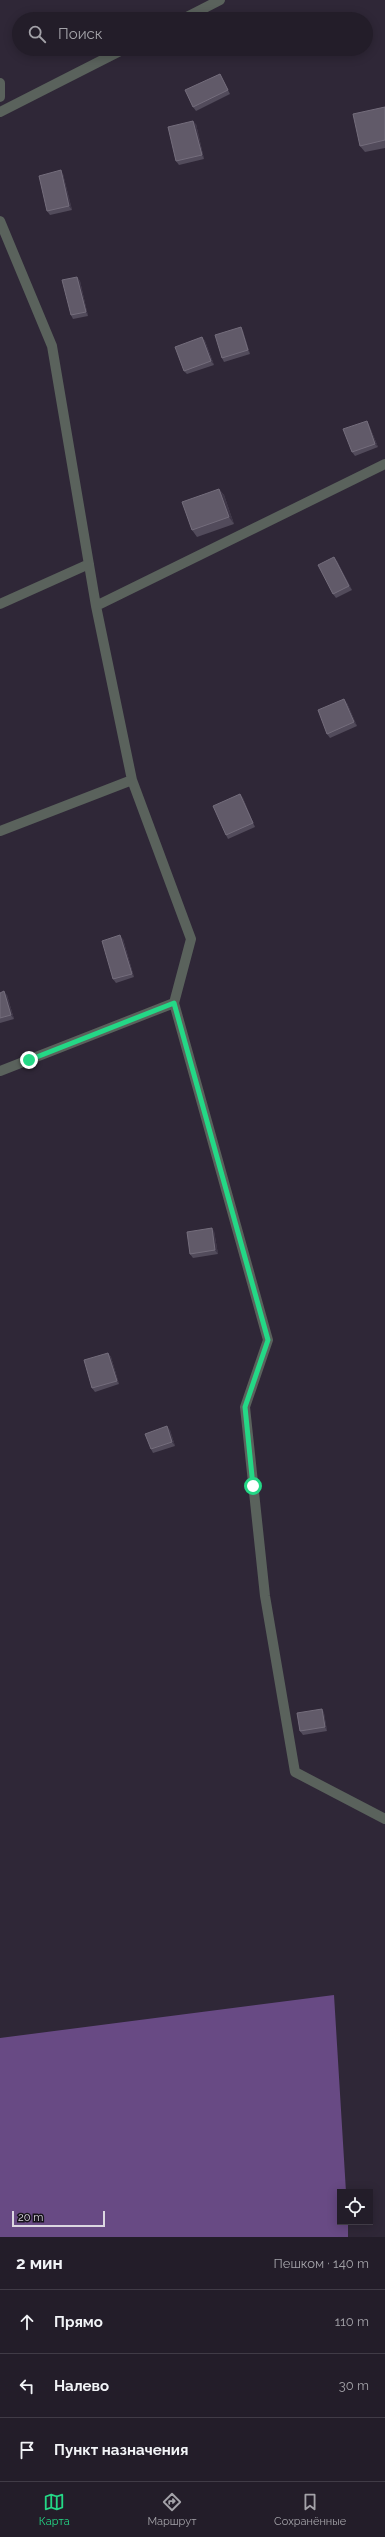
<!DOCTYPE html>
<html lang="ru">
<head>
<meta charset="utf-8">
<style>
  :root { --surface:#231d29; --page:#2f2a35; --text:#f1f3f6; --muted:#a3a2a8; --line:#403b46; --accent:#24d886 }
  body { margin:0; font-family:Raleway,sans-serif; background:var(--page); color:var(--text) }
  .controls { position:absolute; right:12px; bottom:12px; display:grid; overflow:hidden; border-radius:0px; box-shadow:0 2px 10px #0003 }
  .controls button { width:36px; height:36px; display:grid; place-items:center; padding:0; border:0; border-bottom:1px solid var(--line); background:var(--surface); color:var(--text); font:20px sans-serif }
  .scale { position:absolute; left:12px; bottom:10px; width:93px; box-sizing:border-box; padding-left:4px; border:2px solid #dcd7e1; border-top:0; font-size:11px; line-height:14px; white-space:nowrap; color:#dcd7e1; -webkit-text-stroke:3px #151219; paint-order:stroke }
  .stop { position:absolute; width:12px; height:12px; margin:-9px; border:3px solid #24d886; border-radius:50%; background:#fff }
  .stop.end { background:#24d886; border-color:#fff; box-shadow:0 1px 4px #0008 }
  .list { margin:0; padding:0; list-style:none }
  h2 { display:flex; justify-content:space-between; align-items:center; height:52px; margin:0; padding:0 16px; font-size:17px }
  h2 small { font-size:13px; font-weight:400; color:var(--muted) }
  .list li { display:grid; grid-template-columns:26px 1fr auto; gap:12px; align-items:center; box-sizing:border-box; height:64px; padding:0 16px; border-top:1px solid var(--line) }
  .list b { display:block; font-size:15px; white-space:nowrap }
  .list em { font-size:13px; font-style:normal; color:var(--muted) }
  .icon { flex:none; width:22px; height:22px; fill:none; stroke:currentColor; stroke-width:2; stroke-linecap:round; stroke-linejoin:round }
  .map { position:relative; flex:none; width:385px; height:2237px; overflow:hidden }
  .search { position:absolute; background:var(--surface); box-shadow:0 2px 10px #0003; left:12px; right:12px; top:12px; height:44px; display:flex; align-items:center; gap:10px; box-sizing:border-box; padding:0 14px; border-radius:22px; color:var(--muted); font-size:15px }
  .sheet { height:244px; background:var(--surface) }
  nav { display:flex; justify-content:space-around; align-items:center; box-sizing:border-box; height:56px; border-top:1px solid var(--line); background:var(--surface); font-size:11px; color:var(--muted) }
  nav a { display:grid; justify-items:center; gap:2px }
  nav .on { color:var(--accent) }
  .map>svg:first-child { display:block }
</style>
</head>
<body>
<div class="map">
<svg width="385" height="2237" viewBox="0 0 385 2237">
  <rect width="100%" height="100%" fill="#2f2737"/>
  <path fill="#684a84" d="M 334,1995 L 346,2192 L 340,2192 L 340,2222 L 348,2222 L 348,2237 L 0,2237 L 0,2038 Z"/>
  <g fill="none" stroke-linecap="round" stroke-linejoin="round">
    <path stroke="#5a625c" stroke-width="10" d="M 183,19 L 220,0
      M 0,83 L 0,97
      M 0,112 L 124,49
      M 0,221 L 52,346 L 96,606 L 132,780 L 191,939 L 174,1003 L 268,1340 L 245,1407 L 265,1596 L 295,1772 L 385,1819
      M 0,604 L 89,564
      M 96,606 L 385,464
      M 0,831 L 132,780
      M 0,1071 L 174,1003"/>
  </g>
  <path fill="#524b5b" d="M 220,74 L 230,94 L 196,111 L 193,107 Z
    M 385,107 L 385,148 L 365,152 L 360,146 Z
    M 196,124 L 204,159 L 179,165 L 176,161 Z
    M 63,174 L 72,210 L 50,215 L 47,211 Z
    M 77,277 L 80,281 L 88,316 L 73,319 L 71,315 Z
    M 241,327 L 243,331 L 250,354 L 224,362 L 222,358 Z
    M 202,337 L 205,341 L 214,365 L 187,374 L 184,371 Z
    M 367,421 L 369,425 L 378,447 L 355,456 L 352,452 Z
    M 219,489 L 224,495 L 234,524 L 197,537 L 192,530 Z
    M 337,561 L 352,590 L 336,598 L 333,594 Z
    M 347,703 L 357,726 L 330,738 L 327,734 Z
    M 240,794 L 243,798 L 255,827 L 228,839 L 226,835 Z
    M 123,939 L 134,977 L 116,983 L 113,979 Z
    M 0,993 L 7,995 L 14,1019 L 0,1023 Z
    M 214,1231 L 218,1254 L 193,1258 L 190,1254 Z
    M 108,1353 L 111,1357 L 119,1384 L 95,1392 L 92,1388 Z
    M 170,1430 L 175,1446 L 153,1453 L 151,1449 Z
    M 322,1709 L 324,1713 L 327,1731 L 303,1735 L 300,1731 Z"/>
  <path fill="#3e3647" d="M 193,121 L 196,124 L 204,159 L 202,155 Z
    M 61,170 L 63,174 L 72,210 L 69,206 Z
    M 77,277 L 80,281 L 88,316 L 86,312 Z
    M 241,327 L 243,331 L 250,354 L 248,350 Z
    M 202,337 L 205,341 L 214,365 L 211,361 Z
    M 367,421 L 369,425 L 378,447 L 375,444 Z
    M 219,489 L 224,495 L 234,524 L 229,517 Z
    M 334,557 L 337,561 L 352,590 L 349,586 Z
    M 344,699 L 347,703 L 357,726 L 354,722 Z
    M 240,794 L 243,798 L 255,827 L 253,823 Z
    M 120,935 L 123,939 L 134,977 L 132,974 Z
    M 4,991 L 7,995 L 14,1019 L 11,1015 Z
    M 212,1228 L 214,1231 L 218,1254 L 215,1250 Z
    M 108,1353 L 111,1357 L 119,1384 L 117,1381 Z
    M 167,1426 L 170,1430 L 175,1446 L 172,1442 Z
    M 322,1709 L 324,1713 L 327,1731 L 325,1727 Z"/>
  <path fill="#615a69" stroke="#746d7c" d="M 220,74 L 228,90 L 193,107 L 185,90 Z
    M 385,107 L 385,140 L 360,146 L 353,114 Z
    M 193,121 L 202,155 L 176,161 L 168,127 Z
    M 61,170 L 69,206 L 47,211 L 39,176 Z
    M 77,277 L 86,312 L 71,315 L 62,280 Z
    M 241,327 L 248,350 L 222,358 L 215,335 Z
    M 202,337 L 211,361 L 184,371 L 175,347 Z
    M 367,421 L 375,444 L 352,452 L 343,429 Z
    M 219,489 L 229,517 L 192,530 L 182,502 Z
    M 334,557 L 349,586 L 333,594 L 318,565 Z
    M 344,699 L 354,722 L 327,734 L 318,710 Z
    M 240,794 L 253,823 L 226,835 L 213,806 Z
    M 120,935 L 132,974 L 113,979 L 102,941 Z
    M 4,991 L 11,1015 L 0,1018 L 0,993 Z
    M 212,1228 L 215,1250 L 190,1254 L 187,1232 Z
    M 108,1353 L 117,1381 L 92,1388 L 84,1360 Z
    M 167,1426 L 172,1442 L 151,1449 L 145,1434 Z
    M 322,1709 L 325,1727 L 300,1731 L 297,1713 Z"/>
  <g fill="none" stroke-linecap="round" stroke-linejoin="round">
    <path stroke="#24d886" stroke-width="5" d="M 29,1060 L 174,1003 L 268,1340 L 245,1407 L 253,1486"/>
  </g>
</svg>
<div class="controls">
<button><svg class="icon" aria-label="locate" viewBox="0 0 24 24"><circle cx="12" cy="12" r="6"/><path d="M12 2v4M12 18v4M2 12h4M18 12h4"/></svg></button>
</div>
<div class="scale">20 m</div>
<div class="stop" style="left:253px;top:1486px"></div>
<div class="stop end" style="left:29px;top:1060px"></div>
<div class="search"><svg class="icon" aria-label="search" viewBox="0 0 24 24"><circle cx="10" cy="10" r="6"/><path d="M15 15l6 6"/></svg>Поиск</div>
</div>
<section class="sheet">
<h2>2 мин<small>Пешком · 140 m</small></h2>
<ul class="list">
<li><svg class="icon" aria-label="ahead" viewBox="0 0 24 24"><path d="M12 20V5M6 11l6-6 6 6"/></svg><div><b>Прямо</b></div><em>110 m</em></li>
<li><svg class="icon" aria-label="left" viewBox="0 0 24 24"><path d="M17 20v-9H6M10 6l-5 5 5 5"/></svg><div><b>Налево</b></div><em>30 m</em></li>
<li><svg class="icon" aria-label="arrive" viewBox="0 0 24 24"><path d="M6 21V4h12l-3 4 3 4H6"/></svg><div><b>Пункт назначения</b></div></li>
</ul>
</section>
<nav>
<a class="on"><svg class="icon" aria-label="map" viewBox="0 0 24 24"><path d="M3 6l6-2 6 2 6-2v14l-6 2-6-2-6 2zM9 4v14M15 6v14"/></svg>Карта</a>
<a><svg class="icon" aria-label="directions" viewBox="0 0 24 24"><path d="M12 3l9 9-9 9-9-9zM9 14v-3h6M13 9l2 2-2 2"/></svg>Маршрут</a>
<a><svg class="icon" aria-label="saved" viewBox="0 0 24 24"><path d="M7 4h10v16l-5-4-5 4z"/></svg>Сохранённые</a>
</nav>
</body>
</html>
